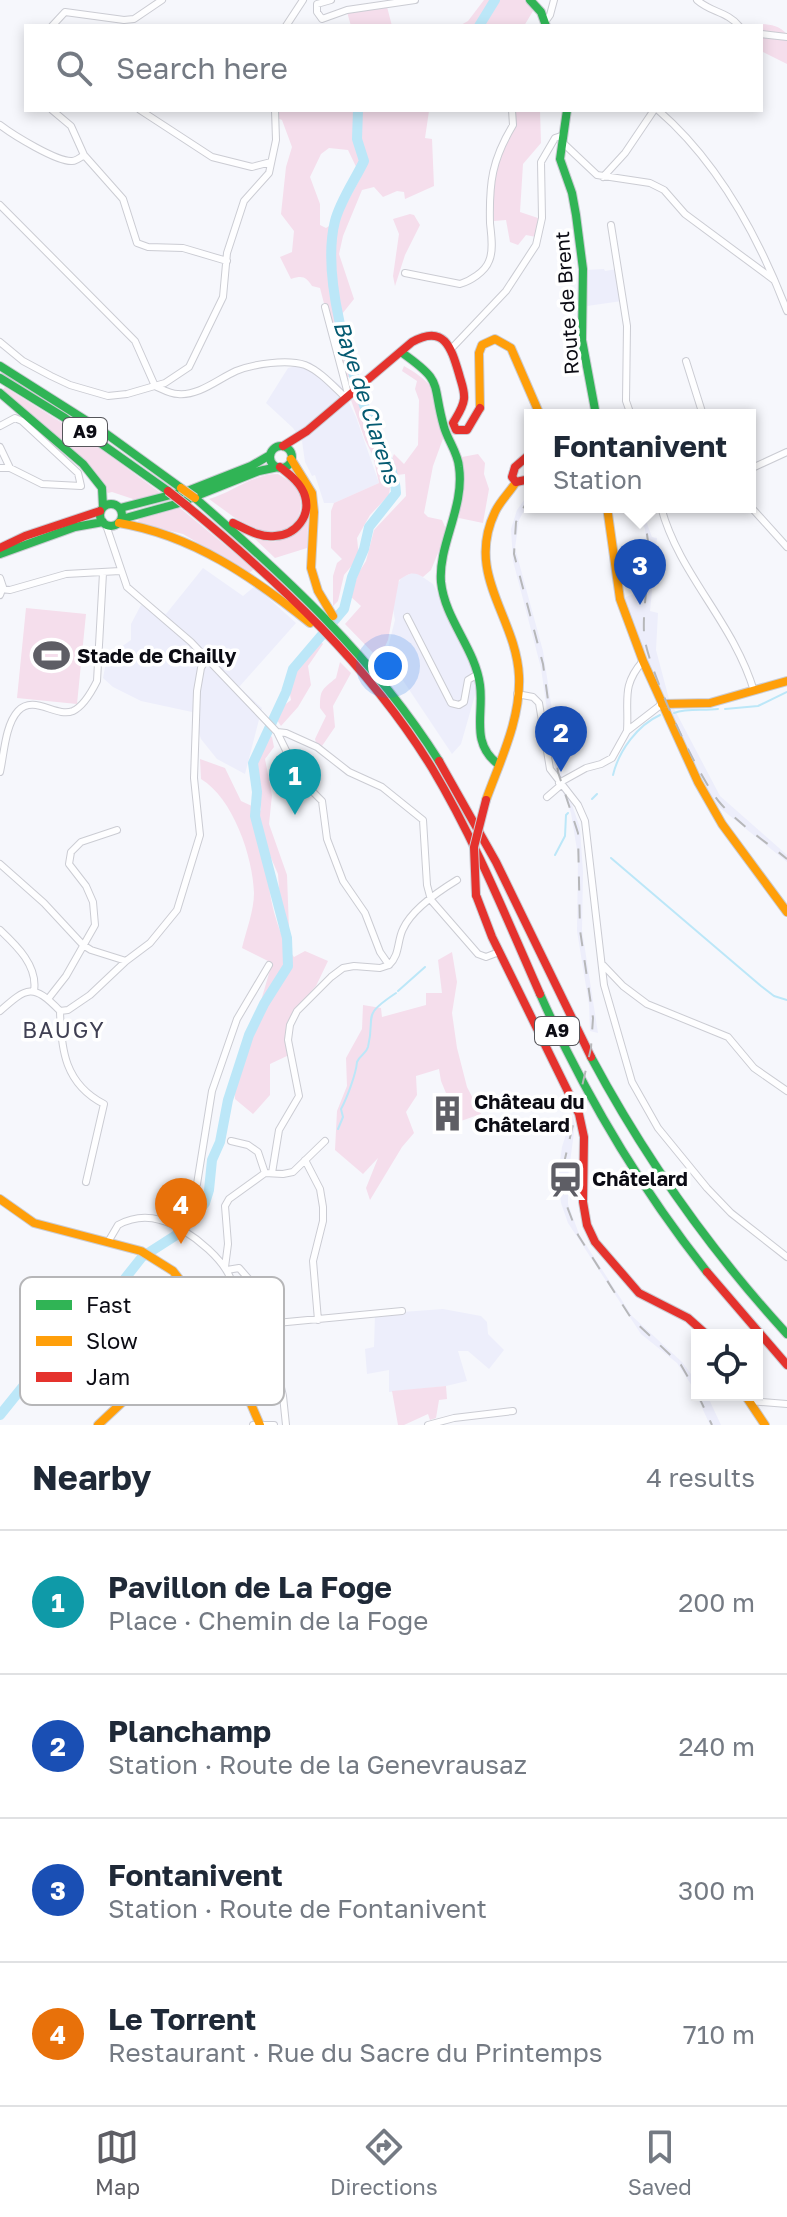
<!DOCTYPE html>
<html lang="en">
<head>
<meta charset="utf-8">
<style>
  :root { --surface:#fff; --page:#f6f6f7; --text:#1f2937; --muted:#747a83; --line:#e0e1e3; --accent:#5e5e65 }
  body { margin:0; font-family:"Golos Text",sans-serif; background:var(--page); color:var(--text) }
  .controls { position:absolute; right:24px; bottom:24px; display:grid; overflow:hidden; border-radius:0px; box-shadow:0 4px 12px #0003 }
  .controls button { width:72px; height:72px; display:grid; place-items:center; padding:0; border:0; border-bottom:2px solid var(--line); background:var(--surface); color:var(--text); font:40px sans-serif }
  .you { position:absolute; left:388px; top:666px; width:28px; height:28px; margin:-20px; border:6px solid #fff; border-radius:50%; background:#1a73e8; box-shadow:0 0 0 12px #1a73e833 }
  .badge { display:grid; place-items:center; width:52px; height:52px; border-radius:50%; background:var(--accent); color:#fff; font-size:26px; font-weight:700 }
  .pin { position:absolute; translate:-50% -66px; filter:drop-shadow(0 2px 4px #0008) }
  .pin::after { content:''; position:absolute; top:42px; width:28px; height:24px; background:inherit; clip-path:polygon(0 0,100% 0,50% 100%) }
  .popup { position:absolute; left:524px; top:409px; width:232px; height:104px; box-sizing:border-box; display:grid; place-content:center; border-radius:0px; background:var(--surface); filter:drop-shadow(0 2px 6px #0005); font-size:26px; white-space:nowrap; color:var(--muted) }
  .popup b { font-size:30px; color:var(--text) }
  .popup::after { content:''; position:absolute; left:50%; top:100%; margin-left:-16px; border:16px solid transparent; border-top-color:var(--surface) }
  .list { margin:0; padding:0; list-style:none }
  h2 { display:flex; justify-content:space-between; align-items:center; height:104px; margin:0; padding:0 32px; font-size:34px }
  h2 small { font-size:26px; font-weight:400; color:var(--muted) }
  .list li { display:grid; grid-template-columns:52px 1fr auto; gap:24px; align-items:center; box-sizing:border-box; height:144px; padding:0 32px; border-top:2px solid var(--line) }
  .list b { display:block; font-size:30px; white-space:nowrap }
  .list p { margin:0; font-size:26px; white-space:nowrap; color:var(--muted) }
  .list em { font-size:26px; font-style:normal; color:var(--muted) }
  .icon { flex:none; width:44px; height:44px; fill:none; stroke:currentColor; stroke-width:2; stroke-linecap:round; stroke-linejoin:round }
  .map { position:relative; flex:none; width:787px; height:1425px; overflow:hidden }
  .search { position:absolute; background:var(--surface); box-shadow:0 4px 12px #0003; left:24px; right:24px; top:24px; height:88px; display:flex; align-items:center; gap:20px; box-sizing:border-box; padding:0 28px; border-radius:0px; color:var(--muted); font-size:30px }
  .sheet { height:680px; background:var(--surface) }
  nav { display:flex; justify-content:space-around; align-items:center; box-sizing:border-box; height:112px; border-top:2px solid var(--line); background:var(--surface); font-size:22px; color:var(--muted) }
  nav a { display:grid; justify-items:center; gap:4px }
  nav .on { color:var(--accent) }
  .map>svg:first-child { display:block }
</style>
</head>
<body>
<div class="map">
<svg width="787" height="1425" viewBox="0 0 787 1425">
  <rect width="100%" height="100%" fill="#f6f7fc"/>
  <path fill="#edeefb" d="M 604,269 L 605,271 L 617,269 L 622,301 L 587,306 L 585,270 Z
    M 310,362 L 341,386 L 356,417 L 379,483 L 334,503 L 324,503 L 315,475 L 312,476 L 305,462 L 302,441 L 293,428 L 266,403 L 288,368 Z
    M 530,492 L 530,500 L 519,520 L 515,548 L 543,651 L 562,776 L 580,828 L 583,872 L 582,930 L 598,1033 L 590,1031 L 589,1005 L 577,931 L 578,856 L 571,813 L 556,774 L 541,668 L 513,561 L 511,529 L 517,510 Z
    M 633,507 L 641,507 L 652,537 L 657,538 L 650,611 L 658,613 L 656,650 L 669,699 L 720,796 L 787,855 L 787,862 L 714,803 L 701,781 L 646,662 L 623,598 L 642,591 L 647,555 L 645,529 Z
    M 203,568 L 243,596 L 255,586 L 296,623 L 239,687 L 262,708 L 245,774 L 217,759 L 201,739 L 192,712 L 141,701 L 113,687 L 103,678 L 107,657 L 131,640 L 131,624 L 141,605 L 166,614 Z
    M 415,572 L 433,584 L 481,674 L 461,744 L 452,754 L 386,655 L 395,620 L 393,609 L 396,586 L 402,577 Z
    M 572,1115 L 575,1125 L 568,1177 L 568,1204 L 579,1234 L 632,1316 L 682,1362 L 697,1382 L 697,1395 L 707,1395 L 721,1425 L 710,1425 L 692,1386 L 677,1363 L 641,1334 L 568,1223 L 561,1203 L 558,1175 L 562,1147 Z
    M 443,1309 L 481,1316 L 487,1322 L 488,1334 L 504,1350 L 489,1369 L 468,1351 L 458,1351 L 467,1381 L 446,1386 L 389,1392 L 389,1370 L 367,1374 L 365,1349 L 374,1347 L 375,1314 Z"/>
  <path fill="#f5deec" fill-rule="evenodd" d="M 484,0 L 530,0 L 538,9 L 533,11 L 524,26 L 459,26 L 468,21 Z
    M 386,3 L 392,26 L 351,26 L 347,12 Z
    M 746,24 C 761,24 776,22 787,34 L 787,64 L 761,51 L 761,26 L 746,26 Z
    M 275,110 L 429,111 L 425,138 L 432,139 L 434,186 L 405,199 L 404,192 L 397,191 L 383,197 L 374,187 L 362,190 L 343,236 L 339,254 L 354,299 L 338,319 L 343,349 L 350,370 L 349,377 L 343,377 L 320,288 L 312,286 C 306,277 303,275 291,279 L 280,257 L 292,252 L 294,231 L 281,214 L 286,167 L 292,147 L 282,120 L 275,117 ZM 329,148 L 348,150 L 361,177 L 337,221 L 326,228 L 320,225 L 320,204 L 310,177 L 321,154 Z
    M 515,110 L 540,110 L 541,143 L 523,164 L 520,212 L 538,218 L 536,237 L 526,235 L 518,245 L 510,242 L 506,220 L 494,221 C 493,200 491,178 498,157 C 505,140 518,130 515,110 Z
    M 410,214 L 414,215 L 420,225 L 405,255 L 395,286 L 393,276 L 399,234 L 393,219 Z
    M 404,366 C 451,393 427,398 444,436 L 433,466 L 424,513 L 428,517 L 442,520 L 447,531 L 431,570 L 423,577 C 413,571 409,573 399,580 L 388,640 L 379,659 L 345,624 L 361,606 L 350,596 L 359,572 L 366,561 L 374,530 L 406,496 L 405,474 L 397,475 L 391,461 L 394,454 L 404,464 L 418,445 L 419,400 L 415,389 L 417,381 L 402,371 Z
    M 5,387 L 83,436 L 162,494 L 139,501 L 112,492 L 108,493 L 2,391 Z
    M 354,399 L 360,402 L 364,430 L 376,445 L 391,481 L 389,495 L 370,515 L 357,538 L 359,557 L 344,575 L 338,601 L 333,606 L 333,576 L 337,563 L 342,559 L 331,548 L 331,511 L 334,503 L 379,483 L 373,456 L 365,440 L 351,400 Z
    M 478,454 L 485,463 L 484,474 L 489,489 L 483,523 L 459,518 L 463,481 L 462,457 Z
    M 278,474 L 298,486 C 303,505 303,525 280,531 C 273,533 269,535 262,532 C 242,525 226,511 209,499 C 233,492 252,474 278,474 Z
    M 309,505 L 307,548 L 275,558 L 254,538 L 273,542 L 289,537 Z
    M 180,508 L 254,569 L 249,573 L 183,534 L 137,523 L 140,518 Z
    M 26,608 L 86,614 L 77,704 L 17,698 Z
    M 318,638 L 323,644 L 308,666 L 311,685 L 298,707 L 281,726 L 275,717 L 278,710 L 291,700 C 285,672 301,658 318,638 Z
    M 340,662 L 351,673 L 333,706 L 335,727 L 322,746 L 317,747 L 315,739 L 326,716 L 320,708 C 320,689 322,690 336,678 Z
    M 266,731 L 272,737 L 274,747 L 265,759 L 272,795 L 269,824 L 287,875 L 289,929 L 280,903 L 278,874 L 268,851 C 265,884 275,931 294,957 L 305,951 L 328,961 L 316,986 L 292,1013 L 288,1039 L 289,1055 L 270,1064 L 270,1095 L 253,1114 L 235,1099 L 234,1075 L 249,1042 L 272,963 L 242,948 C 246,931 254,911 254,893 C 253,857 233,798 201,779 L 200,759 L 225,768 L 241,801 L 254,807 L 258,816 L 261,809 L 253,763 Z
    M 452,952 L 457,982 L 452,1013 L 457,1048 L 467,1087 L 481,1114 L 458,1122 L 441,1081 L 439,1069 L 416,1076 L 417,1095 L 406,1112 L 414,1133 L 402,1147 L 370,1200 L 366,1188 L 378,1158 L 363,1174 L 335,1150 L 337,1111 L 347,1086 L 346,1058 L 362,1029 L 363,1005 L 381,1008 L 382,1017 L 426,1005 L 426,993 L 442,993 L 438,960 Z
    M 446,1386 L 447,1399 L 439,1400 L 436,1418 L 430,1420 L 428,1414 L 404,1425 L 398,1425 L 392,1391 Z"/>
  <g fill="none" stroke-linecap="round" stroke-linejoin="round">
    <path stroke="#bce7f8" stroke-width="2" d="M 725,709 L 758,706 L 787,692
      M 674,713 C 688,708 703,711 718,709
      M 613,775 C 619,750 638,725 660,715
      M 592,799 L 597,794
      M 555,855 L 565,836 L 566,815 L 568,813
      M 611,858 L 761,986 L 774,996 L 787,1000
      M 398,991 L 425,967
      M 338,1129 L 343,1117 L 341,1109 C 347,1098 356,1074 357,1062 C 360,1055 366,1054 368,1047 C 376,1014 360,1017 396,993"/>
    <path stroke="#bce7f8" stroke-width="10" d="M 479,26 L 495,0
      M 0,1415 L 50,1353 L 58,1331 L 73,1316 L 100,1310 L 142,1257 L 181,1232 L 205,1203 L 209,1190 L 212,1160 L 220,1142 L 228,1100 L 249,1035 L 264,1004 L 288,966 L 287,938 L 255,816 L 257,792 L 253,763 L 286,692 L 293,669 L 344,609 L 352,577 L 364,549 L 369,527 L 396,493 C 395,468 378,442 369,419 C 349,366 321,276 335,221 C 340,201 355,180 364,161 L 357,139 L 358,110"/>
    <defs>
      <path id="street" d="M 331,0 L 317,4 L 317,12 L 322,19 L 347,10 L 415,0
        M 697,0 C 710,12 728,12 739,26
        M 545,22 L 550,15 L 554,0
        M 52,26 L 65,12 L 124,20 L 134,19 L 162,0
        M 286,26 L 303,0
        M 761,34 L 787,37
        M 140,110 L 212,157 L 252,167 L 271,162
        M 658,110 C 717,161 759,238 787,311
        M 0,125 C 13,135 57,162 72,161 C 76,161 80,158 84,155 L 71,126 L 52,110
        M 562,142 L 597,175 L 650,183 L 664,190 L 685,214 L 774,280
        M 84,155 L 123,199 L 137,243 L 148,247 L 183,248 L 227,261
        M 603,177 L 625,153 L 654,110
        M 0,205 L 135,341 L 155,386 C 162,389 170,394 178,394 C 199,396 218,379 236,371 C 253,364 287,359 305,365 C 320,371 333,386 345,397
        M 611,225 L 627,326 L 626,401 L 631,415
        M 405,273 L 460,284 C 470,281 485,272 489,261 C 494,250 491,234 490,223 C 489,182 492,160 513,125 L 512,110
        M 325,307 L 348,394
        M 0,342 L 23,361 L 51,376 L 70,385 L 108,396 L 127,394 L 165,383 L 189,367 L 223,297 L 227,253 L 244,201 L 269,173 L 276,140 L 275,110
        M 451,349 L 506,291 L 536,245 L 542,218 L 541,162 L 555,138 L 564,135
        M 686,361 L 703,415
        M 0,426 L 15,418 L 22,421 L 78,473 L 81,486 L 42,484 L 10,468 L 0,468
        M 0,447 L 10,468
        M 750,469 L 787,452
        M 750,506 L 787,547
        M 661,507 C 679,575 733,621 754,691
        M 106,525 L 127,587 L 191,642 L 277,732 L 286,733 L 317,747 L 349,772 L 382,787 L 423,820 L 427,885 L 431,900 L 478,954 L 486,957 L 499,952
        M 0,578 L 3,587 L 0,595
        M 0,589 L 10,590 L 66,574 L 120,571
        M 407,617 L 451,703 L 459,705 L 464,702 L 468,680 L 478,674
        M 517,694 L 533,697 L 539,703 L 550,769 L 578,805 L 585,821 L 604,985 L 632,1082 L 658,1128 L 707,1188 L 731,1213 L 787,1257
        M 627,731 C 629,700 621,686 643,661
        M 277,732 L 300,779 L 322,801 L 327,839 L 343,881 L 365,913 L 380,952 L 389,965
        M 0,772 C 4,755 5,725 18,711 C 34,694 56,718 73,711 C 84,706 92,691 97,681 L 103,573
        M 559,783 L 586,768 L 601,764 L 612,758 L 627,731 L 662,704
        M 547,797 L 561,785
        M 0,864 L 44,903 L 83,945 L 91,950 L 126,961
        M 0,930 C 17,946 38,966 34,991
        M 389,965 C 400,955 397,941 403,929 C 412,909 439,891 457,880
        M 603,965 L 623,986 L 647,1004 L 728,1037 L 754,1068 L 787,1091
        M 48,999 L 66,976 L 95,925 L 93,902 L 86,886 L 69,864 L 71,852 L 81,842 L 117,830
        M 0,1011 C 27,987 33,983 60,1011
        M 231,1141 L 248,1145 L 258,1152 L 265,1173
        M 305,1160 L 320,1189 L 323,1207 L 323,1221 L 313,1261 L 318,1320
        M 272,1173 L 279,1130 L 299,1096 L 288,1040 L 290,1025 L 297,1011 L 331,977 L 343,968 L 354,966 L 380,968 L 389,965
        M 86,1182 L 104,1104 C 65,1084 61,1050 60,1011 L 68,1010 L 90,995 L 126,961 L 150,943 L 177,910 L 200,835 L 194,778 L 197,691 L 201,668 L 207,657
        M 173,1225 L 197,1184 L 212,1091 L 237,1019 L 269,965
        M 108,1242 L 118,1225 C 131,1218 146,1216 160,1220 C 184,1225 241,1268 232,1296 C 229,1307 215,1316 207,1323
        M 225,1267 L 228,1244 L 225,1206 L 229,1199 L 265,1173 L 283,1174 L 293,1172 L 325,1141
        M 227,1270 L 239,1268 L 254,1285 L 266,1324 L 283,1396 L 286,1425
        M 182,1311 L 195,1327
        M 266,1324 L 402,1311
        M 91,1337 L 140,1386
        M 749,1401 L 787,1404
        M 253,1425 L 274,1425
        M 428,1425 L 454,1418 L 513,1411"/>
      <path id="fast" d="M 530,0 L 541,12 L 546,26
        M 567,110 L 560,159 L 572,193 L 576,215 L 583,269 L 582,340 L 596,415
        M 401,352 C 445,383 431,381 444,427 C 448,441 458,453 459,467 C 465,507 438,545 441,582 C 445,620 475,648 480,685 C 484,714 470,743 498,764
        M 0,366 L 101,430 L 181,488
        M 0,378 L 65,418 L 168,491
        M 0,393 L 83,464 L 102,488 L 103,507
        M270 457a11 11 0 1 1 22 0a11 11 0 1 1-22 0Z
        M 195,498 C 286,577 374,658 439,761
        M100 515a11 11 0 1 1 22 0a11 11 0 1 1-22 0Z
        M 120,508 L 190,490 L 251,466 L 270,455
        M 122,519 L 176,504 L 259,471 L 278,467
        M 0,554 L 75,527 L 103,522
        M 540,994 C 584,1093 639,1186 707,1272
        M 591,1057 C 645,1158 710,1250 787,1334"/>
      <path id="slow" d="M 480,408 L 479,353 L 482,345 L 495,339 L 511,348 L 540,415
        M 291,459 L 312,493 L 314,512 L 311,568 L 318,591 L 333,616
        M 607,507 L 620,599 L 643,661 L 698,782 L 722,824 L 787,912
        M 119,523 C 192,535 253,577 310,623
        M 662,704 L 710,703 L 787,681
        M 486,800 C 500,761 521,719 519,676 C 516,616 465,575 495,512 C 500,501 510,492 516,482
        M 0,1199 L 34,1223 L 141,1251 L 173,1271 L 190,1293 L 238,1374 L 260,1425
        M 745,1395 L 765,1425
        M 98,1425 L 207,1323"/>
      <path id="jam" d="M 283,446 L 307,431 L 412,342 C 444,324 451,347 459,374 C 461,382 465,391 464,399 C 463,408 457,416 453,423 L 456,430 L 467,430 L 480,408
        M 516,482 L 512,477 L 515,467 L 530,454
        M 516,482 L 530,479
        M 187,506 C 279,582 369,665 432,768 C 475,840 506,917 540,994
        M 233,523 C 246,529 260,538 275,536 C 296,535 311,516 305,496 C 301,483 290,475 280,467
        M 0,548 L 25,536 L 100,511
        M 439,761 L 496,862 L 591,1057
        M 476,895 L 492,937 L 579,1114 L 584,1137 L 583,1202 L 587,1225 L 595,1242 L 639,1293 L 688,1318 L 707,1335
        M 707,1272 L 787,1365"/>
    </defs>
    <use href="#street" stroke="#cbccd3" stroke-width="8"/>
    <use href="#fast" stroke="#cbccd3" stroke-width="10"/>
    <use href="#slow" stroke="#cbccd3" stroke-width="10"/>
    <use href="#jam" stroke="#cbccd3" stroke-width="10"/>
    <use href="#street" stroke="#fefeff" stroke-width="6"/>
    <use href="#fast" stroke="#30b455" stroke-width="8"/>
    <use href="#slow" stroke="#ff9f0a" stroke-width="8"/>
    <use href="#jam" stroke="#e5322d" stroke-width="8"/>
    <path stroke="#b6b7b9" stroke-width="2" stroke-dasharray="14 14" stroke-linecap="butt" d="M 530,496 L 516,522 L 514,554 L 543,664 L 558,772 L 578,833 L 580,930 L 593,1018 L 591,1048 L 564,1163 L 563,1196 L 578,1235 L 631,1318 L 681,1365 L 697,1393
      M 638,507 C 659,547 642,590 644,633 C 645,664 699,780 721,804 C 740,825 765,841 787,859
      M 698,1395 L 712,1425"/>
    <defs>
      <path id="slow-bridge" d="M 181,488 L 195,498"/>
      <path id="jam-bridge" d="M 168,491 L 187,506
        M 476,895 L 474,847 L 486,800"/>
    </defs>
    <use href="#slow-bridge" stroke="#cbccd3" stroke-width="10" stroke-linecap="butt"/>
    <use href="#jam-bridge" stroke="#cbccd3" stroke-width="10" stroke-linecap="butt"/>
    <use href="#slow-bridge" stroke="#ff9f0a" stroke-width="8"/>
    <use href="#jam-bridge" stroke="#e5322d" stroke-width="8"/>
  </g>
  <defs>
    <symbol id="stadium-bare" viewBox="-9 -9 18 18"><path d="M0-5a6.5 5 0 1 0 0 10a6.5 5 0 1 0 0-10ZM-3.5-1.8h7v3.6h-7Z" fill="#5e5e65" stroke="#fff" stroke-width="2.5" paint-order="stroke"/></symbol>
    <symbol id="building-bare" viewBox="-9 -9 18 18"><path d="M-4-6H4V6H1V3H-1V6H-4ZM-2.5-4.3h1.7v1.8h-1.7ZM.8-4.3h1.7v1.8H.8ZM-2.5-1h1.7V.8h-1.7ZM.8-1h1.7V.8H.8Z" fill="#5e5e65" stroke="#fff" stroke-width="2.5" paint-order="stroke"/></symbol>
    <symbol id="station-bare" viewBox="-9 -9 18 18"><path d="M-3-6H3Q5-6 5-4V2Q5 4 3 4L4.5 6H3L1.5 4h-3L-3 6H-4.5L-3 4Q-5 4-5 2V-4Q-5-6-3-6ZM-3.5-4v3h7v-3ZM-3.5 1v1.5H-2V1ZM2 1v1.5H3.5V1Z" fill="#5e5e65" stroke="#fff" stroke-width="2.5" paint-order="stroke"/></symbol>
  </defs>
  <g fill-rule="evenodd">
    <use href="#stadium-bare" x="26" y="630" width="51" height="51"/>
    <use href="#building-bare" x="422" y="1088" width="51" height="51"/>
    <use href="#station-bare" x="540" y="1154" width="51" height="51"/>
  </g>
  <g text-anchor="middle" stroke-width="7" stroke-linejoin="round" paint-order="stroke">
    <g fill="#fff" stroke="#55555a" stroke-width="2">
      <rect x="63" y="418" width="44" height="28" rx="6"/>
      <rect x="535" y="1017" width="44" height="28" rx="6"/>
    </g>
    <g font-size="18" font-weight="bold" fill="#0c0c14">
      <text x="85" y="438">A9</text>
      <text x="557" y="1037">A9</text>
    </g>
    <g font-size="20" fill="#0c0c14" stroke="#fff">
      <text transform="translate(567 303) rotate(-94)" y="7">Route de Brent</text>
    </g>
    <g font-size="20" font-weight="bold" fill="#0c0c14" stroke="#fff" text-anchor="start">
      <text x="77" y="663">Stade de Chailly</text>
      <text x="474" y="1109">Château du<tspan x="474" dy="23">Châtelard</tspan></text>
      <text x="592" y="1186">Châtelard</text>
    </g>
    <g font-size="22" font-style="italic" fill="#045a71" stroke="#fff">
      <text transform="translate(367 402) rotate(72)" y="8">Baye de Clarens</text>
    </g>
    <g font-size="22" letter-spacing="2" fill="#404053" stroke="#fff">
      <text x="64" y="1038">BAUGY</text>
    </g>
  </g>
  <rect x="20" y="1277" width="264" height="128" rx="12" fill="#fff" stroke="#b6b6b8" stroke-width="2"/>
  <rect x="36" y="1300" width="36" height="10" fill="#30b455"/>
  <rect x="36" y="1336" width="36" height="10" fill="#ff9f0a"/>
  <rect x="36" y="1372" width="36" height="10" fill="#e5322d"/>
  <g font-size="22" fill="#0c0c14">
    <text x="86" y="1313">Fast</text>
    <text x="86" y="1349">Slow</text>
    <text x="86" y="1385">Jam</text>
  </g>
</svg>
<div class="controls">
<button><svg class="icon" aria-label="locate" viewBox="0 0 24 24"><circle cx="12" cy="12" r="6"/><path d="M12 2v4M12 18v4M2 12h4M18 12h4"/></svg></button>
</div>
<div class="you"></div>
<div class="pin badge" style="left:295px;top:815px;background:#0f9aa8">1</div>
<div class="pin badge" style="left:561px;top:772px;background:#1a4fb4">2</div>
<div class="pin badge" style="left:640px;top:605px;background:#1a4fb4">3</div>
<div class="popup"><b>Fontanivent</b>Station</div>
<div class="pin badge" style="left:181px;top:1244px;background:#e8710a">4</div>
<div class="search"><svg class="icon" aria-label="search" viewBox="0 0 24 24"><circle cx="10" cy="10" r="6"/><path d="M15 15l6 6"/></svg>Search here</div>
</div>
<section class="sheet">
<h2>Nearby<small>4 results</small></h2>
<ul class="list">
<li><span class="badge" style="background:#0f9aa8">1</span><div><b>Pavillon de La Foge</b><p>Place · Chemin de la Foge</p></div><em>200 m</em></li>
<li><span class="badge" style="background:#1a4fb4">2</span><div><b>Planchamp</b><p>Station · Route de la Genevrausaz</p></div><em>240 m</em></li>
<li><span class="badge" style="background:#1a4fb4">3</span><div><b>Fontanivent</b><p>Station · Route de Fontanivent</p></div><em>300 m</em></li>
<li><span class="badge" style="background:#e8710a">4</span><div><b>Le Torrent</b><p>Restaurant · Rue du Sacre du Printemps</p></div><em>710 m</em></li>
</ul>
</section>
<nav>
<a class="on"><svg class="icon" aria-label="map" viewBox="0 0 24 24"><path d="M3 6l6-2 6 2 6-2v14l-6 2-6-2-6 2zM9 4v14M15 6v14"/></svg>Map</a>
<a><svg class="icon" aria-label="directions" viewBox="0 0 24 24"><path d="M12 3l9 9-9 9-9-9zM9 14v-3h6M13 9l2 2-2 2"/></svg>Directions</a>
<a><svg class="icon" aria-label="saved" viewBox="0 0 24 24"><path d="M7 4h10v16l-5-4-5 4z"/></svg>Saved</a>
</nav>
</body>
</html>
